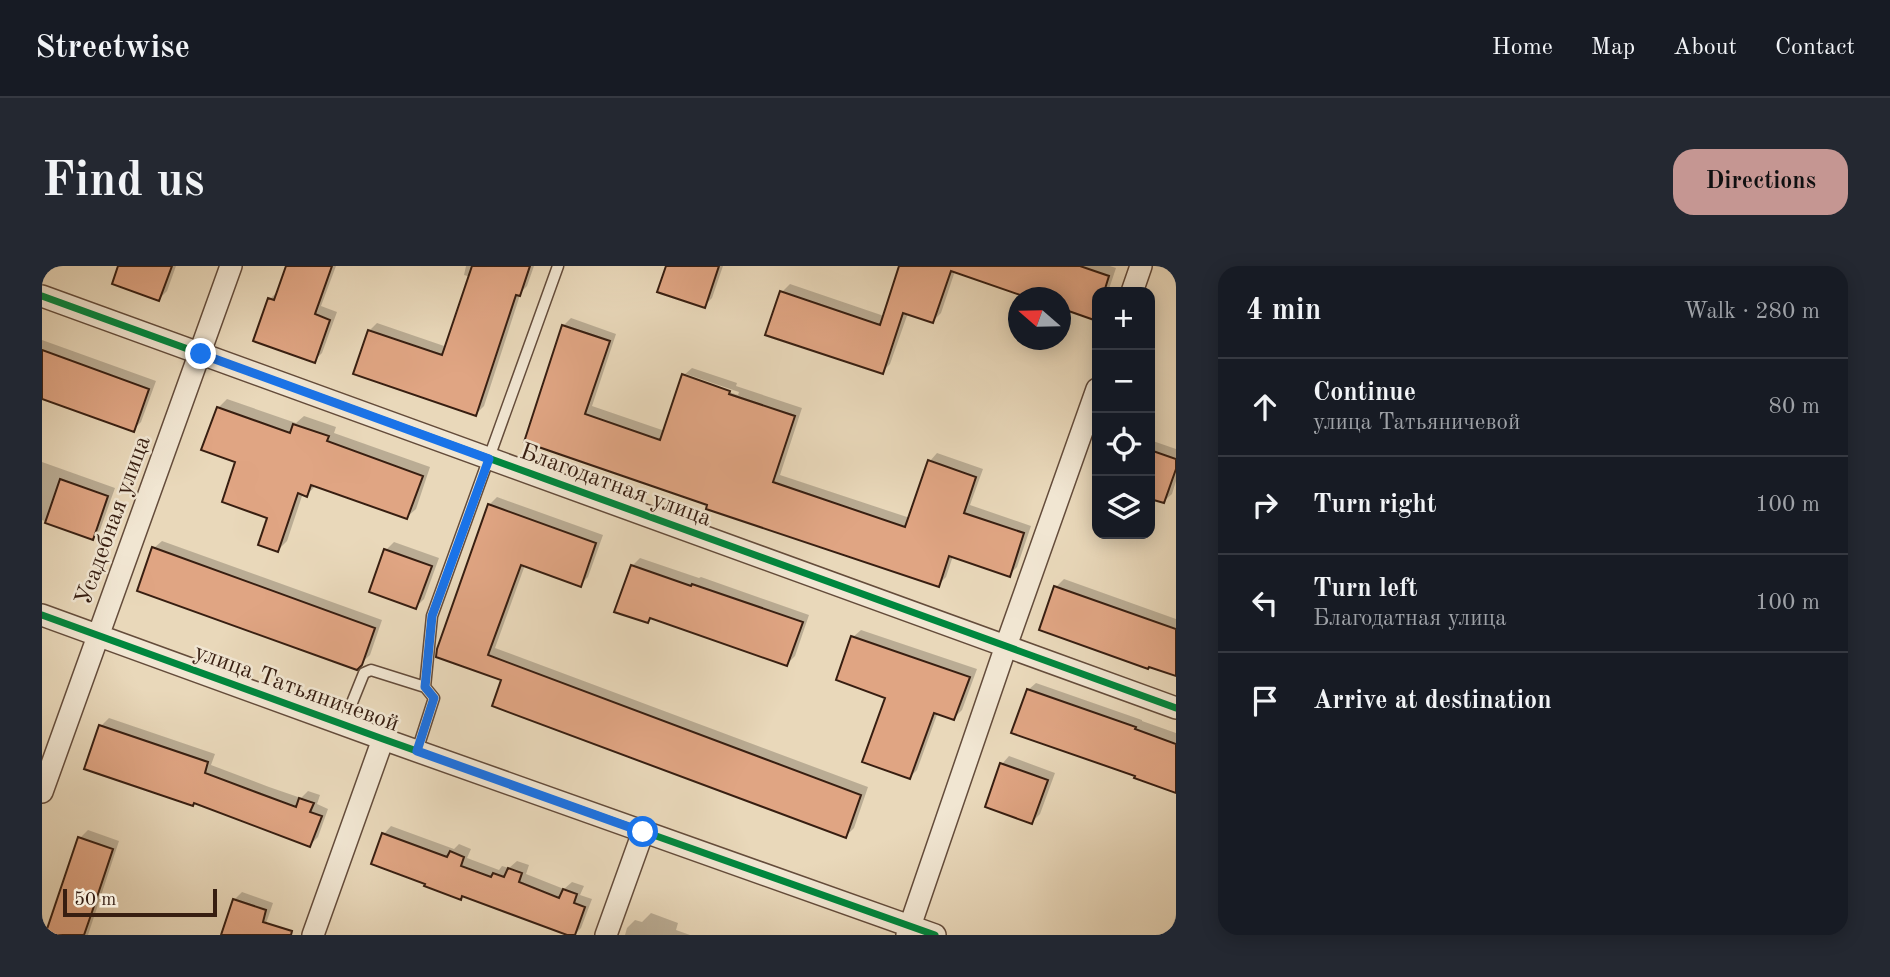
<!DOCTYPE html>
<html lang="en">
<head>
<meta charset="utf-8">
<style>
  :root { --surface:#171b24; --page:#242831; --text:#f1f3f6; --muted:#9ea1a6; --line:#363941; --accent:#c59692 }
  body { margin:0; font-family:"Old Standard TT",serif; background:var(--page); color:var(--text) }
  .controls { position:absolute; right:21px; top:21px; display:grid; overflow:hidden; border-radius:14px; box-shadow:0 4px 18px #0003 }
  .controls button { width:63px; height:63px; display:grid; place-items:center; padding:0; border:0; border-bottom:2px solid var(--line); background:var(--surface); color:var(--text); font:35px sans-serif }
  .compass { position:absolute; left:966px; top:21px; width:63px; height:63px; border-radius:50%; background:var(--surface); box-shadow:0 4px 18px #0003; rotate:290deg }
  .scale { position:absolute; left:21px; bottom:18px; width:154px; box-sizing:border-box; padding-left:7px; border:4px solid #371e11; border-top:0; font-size:19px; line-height:24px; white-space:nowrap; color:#371e11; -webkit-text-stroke:5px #f1e6d2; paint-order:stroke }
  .stop { position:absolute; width:21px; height:21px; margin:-16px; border:5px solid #1a73e8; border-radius:50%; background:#fff }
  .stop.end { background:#1a73e8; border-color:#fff; box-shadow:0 2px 7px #0008 }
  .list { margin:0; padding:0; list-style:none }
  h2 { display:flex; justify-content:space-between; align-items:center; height:91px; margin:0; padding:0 28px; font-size:30px }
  h2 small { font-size:23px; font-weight:400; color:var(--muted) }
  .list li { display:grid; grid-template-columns:46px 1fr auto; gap:21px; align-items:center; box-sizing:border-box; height:98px; padding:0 28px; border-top:2px solid var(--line) }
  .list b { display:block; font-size:26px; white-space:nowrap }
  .list p { margin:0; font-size:23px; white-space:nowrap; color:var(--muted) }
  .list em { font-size:23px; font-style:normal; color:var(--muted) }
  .icon { flex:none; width:38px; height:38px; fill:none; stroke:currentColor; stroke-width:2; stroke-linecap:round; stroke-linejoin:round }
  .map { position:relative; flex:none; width:1134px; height:669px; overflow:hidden; border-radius:21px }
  header { display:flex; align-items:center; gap:42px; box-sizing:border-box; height:98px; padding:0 35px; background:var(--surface); border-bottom:2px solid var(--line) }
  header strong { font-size:33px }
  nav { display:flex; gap:38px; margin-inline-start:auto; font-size:24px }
  .intro { display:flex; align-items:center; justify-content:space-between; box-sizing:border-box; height:168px; padding:0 42px }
  h1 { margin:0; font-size:49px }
  .button { padding:18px 32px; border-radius:21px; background:var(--accent); color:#111; font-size:24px; font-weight:700 }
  main { display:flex; gap:42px; padding:0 42px }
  aside { flex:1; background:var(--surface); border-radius:21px; box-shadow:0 4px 18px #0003 }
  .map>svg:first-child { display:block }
</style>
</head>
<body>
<header>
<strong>Streetwise</strong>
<nav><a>Home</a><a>Map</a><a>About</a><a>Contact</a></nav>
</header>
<div class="intro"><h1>Find us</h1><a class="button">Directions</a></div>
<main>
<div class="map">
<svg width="1134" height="669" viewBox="0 0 1134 669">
  <rect width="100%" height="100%" fill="#e9d8ba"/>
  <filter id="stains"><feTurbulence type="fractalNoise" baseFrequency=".00286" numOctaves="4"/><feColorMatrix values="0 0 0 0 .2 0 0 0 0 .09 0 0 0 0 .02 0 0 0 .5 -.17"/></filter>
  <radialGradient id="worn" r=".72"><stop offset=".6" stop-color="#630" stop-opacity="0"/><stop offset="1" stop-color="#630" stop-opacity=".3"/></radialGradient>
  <path fill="#0003" fill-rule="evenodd" d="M 78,0 L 134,0 L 125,25 L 117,33 Z
    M 246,0 L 294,0 L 279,40 L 295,46 L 280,87 L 272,95 L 228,33 L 236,25 Z
    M 424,0 L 492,0 L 485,20 L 479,26 L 442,140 L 434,148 L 327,65 L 335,57 L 405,81 L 429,11 L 422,9 Z
    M 625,0 L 681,0 L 670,32 L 662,40 Z
    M 859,0 L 1068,0 L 1074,2 L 1066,26 L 1055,26 L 1055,48 L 1052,52 L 1018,32 L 913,5 L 899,47 L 891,55 L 866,47 L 848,98 L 840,106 L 740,26 L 748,18 L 842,50 Z
    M 529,52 L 574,68 L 550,140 L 623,165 L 642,109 L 650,102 L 695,117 L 694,120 L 760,142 L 738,209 L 868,252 L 888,195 L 895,187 L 941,203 L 928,239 L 989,260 L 975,301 L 967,309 L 911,290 L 904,311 L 896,319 L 484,175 L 521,60 ZM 644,108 L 697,126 L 696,129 L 644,112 Z
    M 0,74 L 114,115 L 99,156 L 91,164 L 0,130 Z
    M 185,133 L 254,157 L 262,150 L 294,161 L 292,167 L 388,201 L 374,243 L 365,251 L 274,219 L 265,229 L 261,227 L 245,275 L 236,284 L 227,250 L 195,195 L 176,142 Z
    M 1108,174 L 1134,183 L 1134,215 L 1130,228 L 1122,235 L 1108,231 Z
    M 0,196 L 73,222 L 58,264 L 50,272 L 0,254 Z
    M 455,231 L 561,269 L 546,311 L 538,319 L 483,299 L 453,382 L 826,521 L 812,562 L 804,570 L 461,413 L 396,390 L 447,239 Z
    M 120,275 L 340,354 L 328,389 L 314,402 L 112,282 Z
    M 352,276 L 397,292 L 382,333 L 374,341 L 344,284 Z
    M 598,292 L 657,312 L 659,311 L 767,349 L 753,390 L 745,398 L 610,351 L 605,355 L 590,300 Z
    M 1022,313 L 1134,353 L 1134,408 L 1014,321 Z
    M 819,364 L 935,403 L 920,444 L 912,452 L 896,446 L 875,504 L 868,511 L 846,431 L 811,371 Z
    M 994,417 L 1100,454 L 1100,455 L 1134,467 L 1134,525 L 986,424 Z
    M 67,452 L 173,488 L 169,499 L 227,521 L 259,532 L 266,525 L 278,529 L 275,538 L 286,543 L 276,571 L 268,579 L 59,460 Z
    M 967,490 L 1013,507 L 998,548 L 990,556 L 960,498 Z
    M 349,560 L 412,583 L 417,578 L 429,583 L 425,592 L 457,604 L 460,600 L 467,602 L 475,595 L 487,599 L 484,608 L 522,623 L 530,616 L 542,620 L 538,629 L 550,633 L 539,662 L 532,669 L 530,669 L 422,628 L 418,632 L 385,617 L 342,568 Z
    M 46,564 L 77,575 L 46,669 L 5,669 L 38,572 Z
    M 200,626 L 231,637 L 220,669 L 180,669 L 192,634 Z
    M 609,647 L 636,657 L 634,664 L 648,669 L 583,669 L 585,662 L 593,654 L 600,656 Z
    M 1134,650 L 1134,669 L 1127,669 Z"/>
  <path fill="#e0a583" stroke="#371e11" stroke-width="2" d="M 76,0 L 130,0 L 117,35 L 70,18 Z
    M 244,0 L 290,0 L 273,48 L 288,54 L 273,97 L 211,75 L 226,32 L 232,34 Z
    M 430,0 L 488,0 L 478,30 L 474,29 L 434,150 L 311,108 L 326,64 L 400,89 Z
    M 624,0 L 677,0 L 663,42 L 615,26 Z
    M 857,0 L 1038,0 L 1067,10 L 1062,26 L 1055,26 L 1055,55 L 1018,42 L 1018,32 L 987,32 L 909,5 L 891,57 L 861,47 L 841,108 L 723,69 L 738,25 L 838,59 Z
    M 520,59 L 568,75 L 543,148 L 618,174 L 640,108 L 688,125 L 687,128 L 753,150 L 731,216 L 863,261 L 886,194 L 934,211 L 922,247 L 982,267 L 968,311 L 907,290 L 897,321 L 664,243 L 665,239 L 482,176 Z
    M 0,84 L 107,123 L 92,166 L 0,133 Z
    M 175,141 L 248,167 L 251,158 L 287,170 L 285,175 L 381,210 L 365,253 L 269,219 L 265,231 L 256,227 L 236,286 L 216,279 L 225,252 L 180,236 L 193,196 L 159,184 Z
    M 1108,184 L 1134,193 L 1134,203 L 1122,237 L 1108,233 Z
    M 18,213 L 66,230 L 51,274 L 3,257 Z
    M 446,238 L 554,277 L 539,321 L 479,299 L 446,389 L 819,529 L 804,572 L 450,440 L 459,414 L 394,391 L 395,383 Z
    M 110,281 L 333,362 L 320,399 L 315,404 L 95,325 Z
    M 342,283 L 390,300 L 374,343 L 327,326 Z
    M 589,299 L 649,320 L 650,318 L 761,356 L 745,400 L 608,352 L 606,357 L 572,346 Z
    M 1012,320 L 1134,363 L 1134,410 L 1107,401 L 1106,403 L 997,364 Z
    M 809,370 L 928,411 L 912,454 L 892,447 L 868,513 L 820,496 L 843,432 L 794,414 Z
    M 985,423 L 1094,461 L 1093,463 L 1134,478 L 1134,527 L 1092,512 L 1093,510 L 969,467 Z
    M 57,459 L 166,496 L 163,507 L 219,528 L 254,541 L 257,532 L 272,537 L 268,546 L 280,550 L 268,581 L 152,537 L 151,540 L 42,503 Z
    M 958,497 L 1006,514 L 990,558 L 943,541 Z
    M 340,567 L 405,591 L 408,585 L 422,591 L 419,600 L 449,611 L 451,607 L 462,611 L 466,602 L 480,607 L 477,616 L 517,632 L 521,623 L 535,628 L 532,637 L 543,641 L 533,669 L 525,669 L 420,630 L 419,634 L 382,620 L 383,618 L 329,598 Z
    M 36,571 L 71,583 L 50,646 L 42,669 L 3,669 Z
    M 191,633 L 224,644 L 221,656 L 250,665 L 249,669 L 179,669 Z"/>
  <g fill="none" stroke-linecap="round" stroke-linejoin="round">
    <defs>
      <path id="lane" d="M 301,459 L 322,407 L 329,404 L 383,421
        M 375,485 L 392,432 L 383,421 L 390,350 L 516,0"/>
      <path id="street" d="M 1090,26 L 1099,0
        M 0,30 L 1134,442
        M 0,349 L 341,473 L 893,669
        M 0,526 L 189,0
        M 271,669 L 341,473
        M 564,669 L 601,566
        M 865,669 L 964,380 L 1055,123"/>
    </defs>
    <use href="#lane" stroke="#644c3b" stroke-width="13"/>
    <use href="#street" stroke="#644c3b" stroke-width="24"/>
    <use href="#lane" stroke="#f1e6d2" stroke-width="10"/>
    <use href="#street" stroke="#f1e6d2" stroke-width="21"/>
    <defs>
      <path id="cycleway" d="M 0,30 L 1134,442
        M 0,349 L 341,473 L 893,669"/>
    </defs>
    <use href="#cycleway" stroke="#f1e6d2" stroke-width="11"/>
    <use href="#cycleway" stroke="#00873e" stroke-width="7"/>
  </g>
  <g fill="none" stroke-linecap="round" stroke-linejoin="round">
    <path stroke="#1a73e8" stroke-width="9" d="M 159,88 L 447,193 L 390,350 L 383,421 L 392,432 L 375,485 L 601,566"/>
  </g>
  <g text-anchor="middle" stroke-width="5" stroke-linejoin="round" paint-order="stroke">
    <g font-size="24" fill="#371e11" stroke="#f1e6d2">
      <text transform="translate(574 218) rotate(20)" y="8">Благодатная улица</text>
      <text transform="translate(70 254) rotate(-70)" y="8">Усадебная улица</text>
      <text transform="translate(255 421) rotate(20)" y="8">улица Татьяничевой</text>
    </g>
  </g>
  <rect width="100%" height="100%" filter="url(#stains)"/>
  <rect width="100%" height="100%" fill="url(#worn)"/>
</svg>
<div class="controls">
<button>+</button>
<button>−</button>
<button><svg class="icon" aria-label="locate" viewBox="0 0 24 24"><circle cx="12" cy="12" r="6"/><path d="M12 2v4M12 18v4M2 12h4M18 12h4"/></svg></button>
<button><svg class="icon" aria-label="layers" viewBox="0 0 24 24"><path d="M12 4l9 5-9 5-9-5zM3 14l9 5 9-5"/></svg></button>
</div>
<svg class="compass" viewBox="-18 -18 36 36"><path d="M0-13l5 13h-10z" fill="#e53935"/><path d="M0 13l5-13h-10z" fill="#9ea1a6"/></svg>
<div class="scale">50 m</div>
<div class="stop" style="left:601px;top:566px"></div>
<div class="stop end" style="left:159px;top:88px"></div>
</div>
<aside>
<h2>4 min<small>Walk · 280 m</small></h2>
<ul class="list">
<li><svg class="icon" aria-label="ahead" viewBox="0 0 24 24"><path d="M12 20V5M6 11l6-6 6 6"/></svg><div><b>Continue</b><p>улица Татьяничевой</p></div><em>80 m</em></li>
<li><svg class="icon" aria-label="right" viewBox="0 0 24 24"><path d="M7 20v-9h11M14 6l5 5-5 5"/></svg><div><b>Turn right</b></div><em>100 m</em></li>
<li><svg class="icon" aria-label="left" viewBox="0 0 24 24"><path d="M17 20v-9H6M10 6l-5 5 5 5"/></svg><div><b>Turn left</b><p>Благодатная улица</p></div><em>100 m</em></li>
<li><svg class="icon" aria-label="arrive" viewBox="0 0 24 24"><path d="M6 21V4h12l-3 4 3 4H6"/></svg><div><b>Arrive at destination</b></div></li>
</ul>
</aside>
</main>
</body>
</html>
